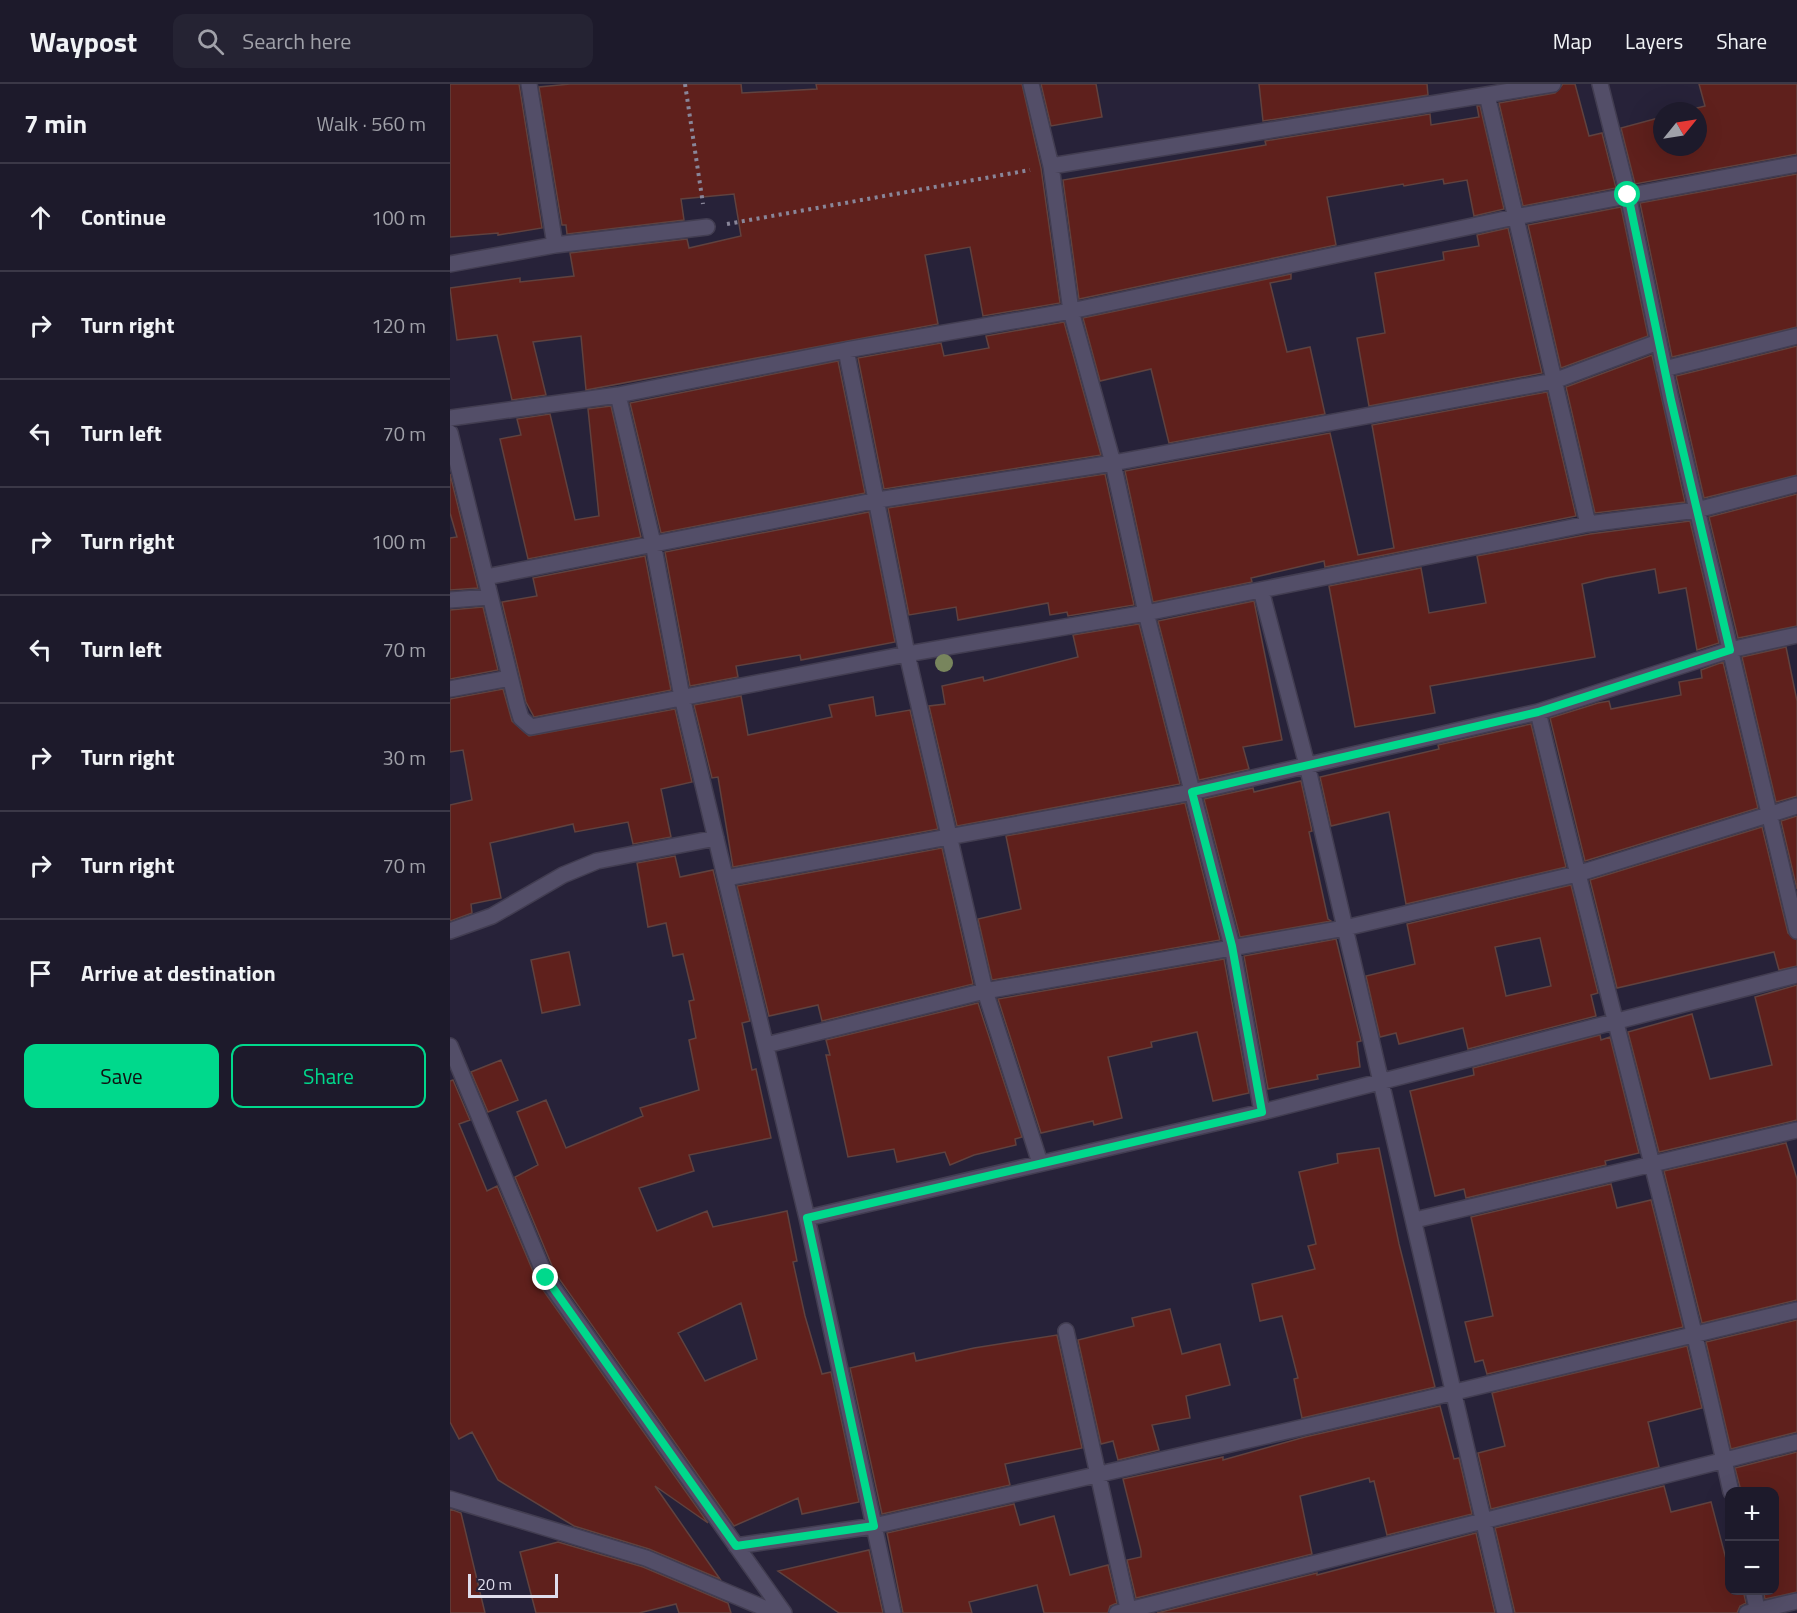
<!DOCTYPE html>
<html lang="en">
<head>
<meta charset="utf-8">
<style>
  :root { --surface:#1d1a2b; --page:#252333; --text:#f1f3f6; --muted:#a0a1a9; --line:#3b3847; --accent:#00d98c }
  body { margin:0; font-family:"Titillium Web",sans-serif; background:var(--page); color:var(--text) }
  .controls { position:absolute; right:18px; bottom:18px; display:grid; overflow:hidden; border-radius:12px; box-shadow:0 6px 24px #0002 }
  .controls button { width:54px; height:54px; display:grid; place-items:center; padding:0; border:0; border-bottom:2px solid var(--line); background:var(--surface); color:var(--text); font:30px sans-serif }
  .compass { position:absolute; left:1203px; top:18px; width:54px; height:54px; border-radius:50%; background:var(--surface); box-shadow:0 6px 24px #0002; rotate:60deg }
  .scale { position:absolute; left:18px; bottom:15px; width:90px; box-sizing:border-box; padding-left:6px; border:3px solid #dfddec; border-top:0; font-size:16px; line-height:21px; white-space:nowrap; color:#dfddec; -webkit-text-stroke:4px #272239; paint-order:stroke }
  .stop { position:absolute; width:18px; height:18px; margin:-14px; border:4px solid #00d98c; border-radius:50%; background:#fff }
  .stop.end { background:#00d98c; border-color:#fff; box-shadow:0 2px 6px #0008 }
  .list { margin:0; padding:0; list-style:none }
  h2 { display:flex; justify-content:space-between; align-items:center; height:78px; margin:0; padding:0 24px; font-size:26px }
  h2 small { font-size:20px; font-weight:400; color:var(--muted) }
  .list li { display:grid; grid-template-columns:39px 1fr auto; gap:18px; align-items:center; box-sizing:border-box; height:108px; padding:0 24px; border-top:2px solid var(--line) }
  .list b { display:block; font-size:22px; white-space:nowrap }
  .list em { font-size:20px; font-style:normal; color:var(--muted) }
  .actions { display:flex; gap:12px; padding:18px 24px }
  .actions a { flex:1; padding:14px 0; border:2px solid var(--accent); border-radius:12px; text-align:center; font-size:21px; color:var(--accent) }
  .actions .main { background:var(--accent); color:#111 }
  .icon { flex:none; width:33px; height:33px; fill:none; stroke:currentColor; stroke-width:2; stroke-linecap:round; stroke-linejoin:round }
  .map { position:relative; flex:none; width:1347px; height:1529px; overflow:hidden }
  header { display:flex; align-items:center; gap:36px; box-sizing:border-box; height:84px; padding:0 30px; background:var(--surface); border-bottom:2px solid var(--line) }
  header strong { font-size:28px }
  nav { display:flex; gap:33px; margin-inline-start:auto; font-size:21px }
  .search { width:420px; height:54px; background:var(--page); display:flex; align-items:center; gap:15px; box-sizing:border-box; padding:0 21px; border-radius:12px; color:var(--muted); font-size:22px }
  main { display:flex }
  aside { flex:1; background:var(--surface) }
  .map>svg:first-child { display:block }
</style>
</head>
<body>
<header>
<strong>Waypost</strong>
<div class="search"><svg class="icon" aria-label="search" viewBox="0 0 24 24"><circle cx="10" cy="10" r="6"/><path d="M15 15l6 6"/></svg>Search here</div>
<nav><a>Map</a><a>Layers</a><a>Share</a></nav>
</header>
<main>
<aside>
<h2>7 min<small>Walk · 560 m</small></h2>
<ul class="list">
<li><svg class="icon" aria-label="ahead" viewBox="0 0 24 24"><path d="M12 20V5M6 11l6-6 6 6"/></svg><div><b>Continue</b></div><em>100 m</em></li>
<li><svg class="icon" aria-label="right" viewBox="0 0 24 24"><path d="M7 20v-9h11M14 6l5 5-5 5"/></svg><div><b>Turn right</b></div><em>120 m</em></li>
<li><svg class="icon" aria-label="left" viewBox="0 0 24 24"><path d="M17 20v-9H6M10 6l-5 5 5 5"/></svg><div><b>Turn left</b></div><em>70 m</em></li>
<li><svg class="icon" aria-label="right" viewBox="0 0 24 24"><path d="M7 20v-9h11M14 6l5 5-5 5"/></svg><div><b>Turn right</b></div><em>100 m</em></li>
<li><svg class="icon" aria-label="left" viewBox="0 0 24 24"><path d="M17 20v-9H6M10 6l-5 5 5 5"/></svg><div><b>Turn left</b></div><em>70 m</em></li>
<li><svg class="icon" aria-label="right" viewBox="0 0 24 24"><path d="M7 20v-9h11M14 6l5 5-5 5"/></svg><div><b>Turn right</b></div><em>30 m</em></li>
<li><svg class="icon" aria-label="right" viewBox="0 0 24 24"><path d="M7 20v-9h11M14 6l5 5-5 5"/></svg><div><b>Turn right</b></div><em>70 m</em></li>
<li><svg class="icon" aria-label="arrive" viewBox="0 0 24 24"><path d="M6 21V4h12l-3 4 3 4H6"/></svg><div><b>Arrive at destination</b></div></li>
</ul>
<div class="actions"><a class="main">Save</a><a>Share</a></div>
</aside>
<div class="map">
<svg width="1347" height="1529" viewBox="0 0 1347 1529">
  <rect width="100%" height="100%" fill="#272239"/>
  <path fill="#5f201c" stroke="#60423f" stroke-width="1.5" fill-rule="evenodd" d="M 0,0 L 69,0 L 92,144 L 48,151 L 48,149 L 0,153 Z
    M 120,0 L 291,0 L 292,9 L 367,5 L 366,0 L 572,0 L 591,84 L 610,219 L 533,232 L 520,163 L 475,171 L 488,240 L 136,306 L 131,252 L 83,258 L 96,311 L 62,316 L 47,251 L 7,256 L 0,204 L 70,194 L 70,198 L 124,192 L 120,169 L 237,155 L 239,164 L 291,152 L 284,110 L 231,115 L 234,136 L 117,150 L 116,141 L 112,141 L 89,3 Z
    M 591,0 L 646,0 L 652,33 L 601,42 Z
    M 809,0 L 977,0 L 978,11 L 813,37 Z
    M 1113,0 L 1125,0 L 1139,52 L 1152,49 L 1166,104 L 1073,122 L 1049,19 L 1105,9 Z
    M 1249,0 L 1347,0 L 1347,70 L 1185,100 L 1171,44 L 1212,33 L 1212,63 L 1248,63 L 1248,27 L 1235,27 L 1255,22 Z
    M 1027,22 L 1030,22 L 1054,125 L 1024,132 L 1017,96 L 994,100 L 993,95 L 954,102 L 953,100 L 877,113 L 886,161 L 629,215 L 613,96 L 816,61 L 815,57 L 980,30 L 981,41 L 1029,33 Z
    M 1347,90 L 1347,243 L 1222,273 L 1190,119 Z
    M 1171,123 L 1198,252 L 1111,284 L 1078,141 Z
    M 1058,144 L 1092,289 L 919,322 L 907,254 L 935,249 L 925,189 L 994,176 L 993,168 L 1029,162 L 1027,151 Z
    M 841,190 L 841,195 L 820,199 L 837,268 L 860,263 L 875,330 L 719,359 L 701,285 L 650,297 L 633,234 Z
    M 614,238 L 651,371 L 434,405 L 408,274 L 491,259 L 494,272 L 539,264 L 536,252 Z
    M 1347,262 L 1347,391 L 1254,414 L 1226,292 Z
    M 1202,271 L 1235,418 L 1145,429 L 1116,303 Z
    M 388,277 L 415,409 L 211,449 L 180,319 Z
    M 1097,308 L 1126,432 L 875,483 L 874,477 L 801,494 L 802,498 L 703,518 L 675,387 L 880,349 L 908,471 L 944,464 L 922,341 Z
    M 161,322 L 191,453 L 78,475 L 50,355 L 71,351 L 67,335 L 100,330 L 125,436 L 149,432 L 138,325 Z
    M 0,390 L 28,504 L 0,506 L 0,454 L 7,453 L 0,429 Z
    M 655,390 L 684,521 L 618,532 L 617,528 L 600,531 L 598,519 L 508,536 L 506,523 L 459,531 L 438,424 Z
    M 1347,410 L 1347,542 L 1288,554 L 1259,433 Z
    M 419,428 L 445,558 L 351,576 L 350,571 L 286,582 L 288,593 L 240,602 L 215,468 Z
    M 1240,437 L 1269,559 L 1247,566 L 1236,504 L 1209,509 L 1205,485 L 1156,494 L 1132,500 L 1145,573 L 980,602 L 985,629 L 905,643 L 879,502 L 971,484 L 979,529 L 1036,519 L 1027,472 L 1140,450 Z
    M 195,472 L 221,606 L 84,633 L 76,618 L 52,518 L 87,512 L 83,494 Z
    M 804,517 L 832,656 L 793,663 L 799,685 L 749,696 L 708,537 Z
    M 33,523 L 48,586 L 0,595 L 0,526 Z
    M 689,540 L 730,700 L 507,742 L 479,622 L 495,620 L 492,602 L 533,593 L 534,597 L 628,573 L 623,551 Z
    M 1336,563 L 1347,617 L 1347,712 L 1326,718 L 1292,573 Z
    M 1273,578 L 1308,724 L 1135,777 L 1100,634 L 1148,619 L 1159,617 L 1161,625 L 1231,611 L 1229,598 L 1252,594 L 1251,586 Z
    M 53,605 L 62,637 L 79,652 L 225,625 L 242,698 L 211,705 L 221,753 L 183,760 L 178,738 L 125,748 L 123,740 L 40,759 L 51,814 L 21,820 L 22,829 L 0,837 L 0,721 L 22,716 L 13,666 L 0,668 L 0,615 Z
    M 291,612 L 298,651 L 382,633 L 379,621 L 423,613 L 426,632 L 460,626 L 488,745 L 283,783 L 268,693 L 262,694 L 244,621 Z
    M 1081,640 L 1116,783 L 956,820 L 939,728 L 881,742 L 870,693 L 989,665 L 988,661 Z
    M 851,697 L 862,747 L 859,748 L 878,835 L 881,837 L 790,853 L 754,715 L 803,704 L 804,708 Z
    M 735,719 L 770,856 L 542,896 L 528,835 L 571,825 L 556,752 Z
    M 1347,732 L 1347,805 L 1331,737 Z
    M 1312,743 L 1338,849 L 1347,856 L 1347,882 L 1329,886 L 1324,868 L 1167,904 L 1140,796 Z
    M 492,764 L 523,900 L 372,937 L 368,921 L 319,932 L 287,802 Z
    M 225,772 L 230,793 L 263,786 L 300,937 L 292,939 L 302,986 L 306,985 L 321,1054 L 239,1071 L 244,1087 L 189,1104 L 207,1147 L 257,1127 L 263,1143 L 337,1127 L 347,1177 L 343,1178 L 355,1232 L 372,1290 L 381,1288 L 409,1418 L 352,1430 L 348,1414 L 284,1442 L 105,1189 L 65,1093 L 88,1081 L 67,1028 L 96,1016 L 116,1064 L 193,1032 L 190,1024 L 249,1006 L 239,956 L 246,954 L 239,917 L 244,916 L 233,870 L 223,872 L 216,839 L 198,843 L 187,779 ZM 291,1219 L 307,1275 L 255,1297 L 228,1249 Z
    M 1121,801 L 1148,909 L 1141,911 L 1146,932 L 1018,965 L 1013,944 L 949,960 L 946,949 L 930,953 L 916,892 L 965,880 L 957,840 ZM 1090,854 L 1101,902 L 1056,912 L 1045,863 Z
    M 886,855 L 911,957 L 907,958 L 910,983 L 867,991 L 868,995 L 818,1005 L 794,872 Z
    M 119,868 L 130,921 L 92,929 L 81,876 Z
    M 774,875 L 799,1009 L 763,1017 L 747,948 L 701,958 L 702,963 L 658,973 L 672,1034 L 644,1041 L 643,1037 L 591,1049 L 548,915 Z
    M 1347,901 L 1347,1036 L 1209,1068 L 1178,948 L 1242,930 L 1260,995 L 1322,981 L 1305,913 Z
    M 528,919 L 572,1053 L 565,1055 L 566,1061 L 524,1071 L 500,1081 L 495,1068 L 447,1078 L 444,1065 L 398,1073 L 376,971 L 380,971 L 376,956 Z
    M 1150,951 L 1151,956 L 1160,953 L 1189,1069 L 1155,1077 L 1156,1081 L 1016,1114 L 1014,1105 L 985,1112 L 960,1007 L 1024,991 L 1023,984 Z
    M 51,976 L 68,1016 L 38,1028 L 21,988 Z
    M 3,996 L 20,1036 L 9,1040 L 37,1107 L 47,1102 L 88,1199 L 258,1439 L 205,1402 L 270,1495 L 199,1465 L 124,1442 L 48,1396 L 22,1348 L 9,1355 L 0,1338 L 0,997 Z
    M 1336,1059 L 1347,1095 L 1347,1216 L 1252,1239 L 1214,1087 Z
    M 929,1064 L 949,1160 L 985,1303 L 852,1334 L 844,1295 L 848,1294 L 832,1232 L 810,1237 L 802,1200 L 865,1185 L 858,1162 L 866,1160 L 849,1088 L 888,1079 L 887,1070 Z
    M 1161,1100 L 1167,1124 L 1201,1116 L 1233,1243 L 1037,1290 L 1033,1276 L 1025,1278 L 1015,1238 L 1043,1232 L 1021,1133 Z
    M 720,1225 L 732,1270 L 770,1260 L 780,1301 L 736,1312 L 740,1334 L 702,1341 L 709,1366 L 668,1376 L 663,1357 L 651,1360 L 628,1256 L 684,1242 L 682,1234 Z
    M 1347,1236 L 1347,1348 L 1281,1365 L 1256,1258 Z
    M 607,1251 L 632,1364 L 555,1380 L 560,1401 L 432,1430 L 400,1284 L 464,1269 L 466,1277 L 524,1264 Z
    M 1237,1262 L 1252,1324 L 1198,1338 L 1209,1383 L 1041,1425 L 1028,1369 L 1055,1362 L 1042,1309 Z
    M 990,1322 L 1004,1375 L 1009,1374 L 1022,1430 L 937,1451 L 924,1397 L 920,1398 L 919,1394 L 850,1412 L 862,1470 L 686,1514 L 677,1476 L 691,1473 L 691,1467 L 673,1395 L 773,1373 L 773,1376 L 855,1353 Z
    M 1347,1368 L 1347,1508 L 1315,1515 L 1313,1506 L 1324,1506 L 1324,1407 L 1291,1407 L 1285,1384 Z
    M 1214,1402 L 1221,1428 L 1261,1418 L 1280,1490 L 1280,1506 L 1293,1506 L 1296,1519 L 1290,1522 L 1287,1529 L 1065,1529 L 1045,1444 Z
    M 564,1420 L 570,1441 L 604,1432 L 620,1491 L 658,1481 L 667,1519 L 660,1522 L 658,1529 L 594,1529 L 587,1501 L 519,1518 L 522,1529 L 453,1529 L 437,1449 Z
    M 0,1425 L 11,1429 L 35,1529 L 0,1529 Z
    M 1026,1449 L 1045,1529 L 707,1529 L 867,1489 L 867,1491 Z
    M 108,1458 L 193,1483 L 278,1519 L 281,1529 L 229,1529 L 226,1520 L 189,1529 L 86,1529 L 70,1468 Z
    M 419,1466 L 433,1529 L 389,1529 L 328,1487 Z"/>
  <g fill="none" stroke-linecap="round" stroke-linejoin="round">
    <defs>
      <path id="minor" d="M 79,0 L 105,161
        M 581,0 L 601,82 L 621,227 L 663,379 L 696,529 L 782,862 L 812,1028
        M 1150,0 L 1178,111 L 1221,316 L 1347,847
        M 1037,11 L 1138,440
        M 601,82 L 1103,0
        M 0,180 L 105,161 L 257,143
        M 396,266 L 457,570 L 535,907 L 590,1079
        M 1214,285 L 1347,252
        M 168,311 L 203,459 L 232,613 L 357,1134 L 443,1529
        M 0,334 L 168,311 L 396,266 L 621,227 L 1065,133 L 1347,80
        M 0,349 L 67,621 L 71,634 L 81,643 L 457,570 L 696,529 L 1138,440 L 1247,426 L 1347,400
        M 36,493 L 428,416 L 663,379 L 1104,297 L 1208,258
        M 811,506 L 857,681 L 1055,1529
        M 0,516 L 39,513
        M 0,605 L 60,594
        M 1088,628 L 1280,566 L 1347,551
        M 276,794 L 742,708 L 1088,628 C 1150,888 1223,1146 1281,1408
        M 0,847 L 42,832 L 113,791 L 147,777 L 266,754
        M 316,961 L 535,907 L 895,844 L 1127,790 L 1347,722
        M 0,962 L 96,1194 L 334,1529
        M 357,1134 L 812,1028 L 1347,891
        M 965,1136 L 1347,1046
        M 616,1247 L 679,1529
        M 0,1415 L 196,1474 L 326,1529
        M 286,1462 L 424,1442 L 976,1315 L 1347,1226
        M 1303,1506 L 1308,1529
        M 667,1529 L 1347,1358
        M 1297,1529 L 1347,1517"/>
    </defs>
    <use href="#minor" stroke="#423d51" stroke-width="18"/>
    <path stroke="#898699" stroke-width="4" stroke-dasharray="3 4.5" stroke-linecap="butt" d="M 235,0 L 253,120
      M 277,140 L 580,86"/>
    <use href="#minor" stroke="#534e68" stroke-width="15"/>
  </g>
  <circle fill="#78855d" cx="494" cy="579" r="9"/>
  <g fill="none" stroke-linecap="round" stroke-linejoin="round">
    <path stroke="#00d98c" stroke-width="8" d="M 96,1194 L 286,1462 L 424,1442 L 357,1134 L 812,1028 L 782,862 L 742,708 L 1088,628 L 1280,566 L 1221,316 L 1178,111"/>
  </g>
</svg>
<div class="controls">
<button>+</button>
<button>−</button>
</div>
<svg class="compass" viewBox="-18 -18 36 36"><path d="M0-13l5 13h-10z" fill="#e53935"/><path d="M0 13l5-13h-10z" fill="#a0a1a9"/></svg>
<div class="scale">20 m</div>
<div class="stop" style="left:1178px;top:111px"></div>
<div class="stop end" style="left:96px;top:1194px"></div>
</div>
</main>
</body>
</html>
